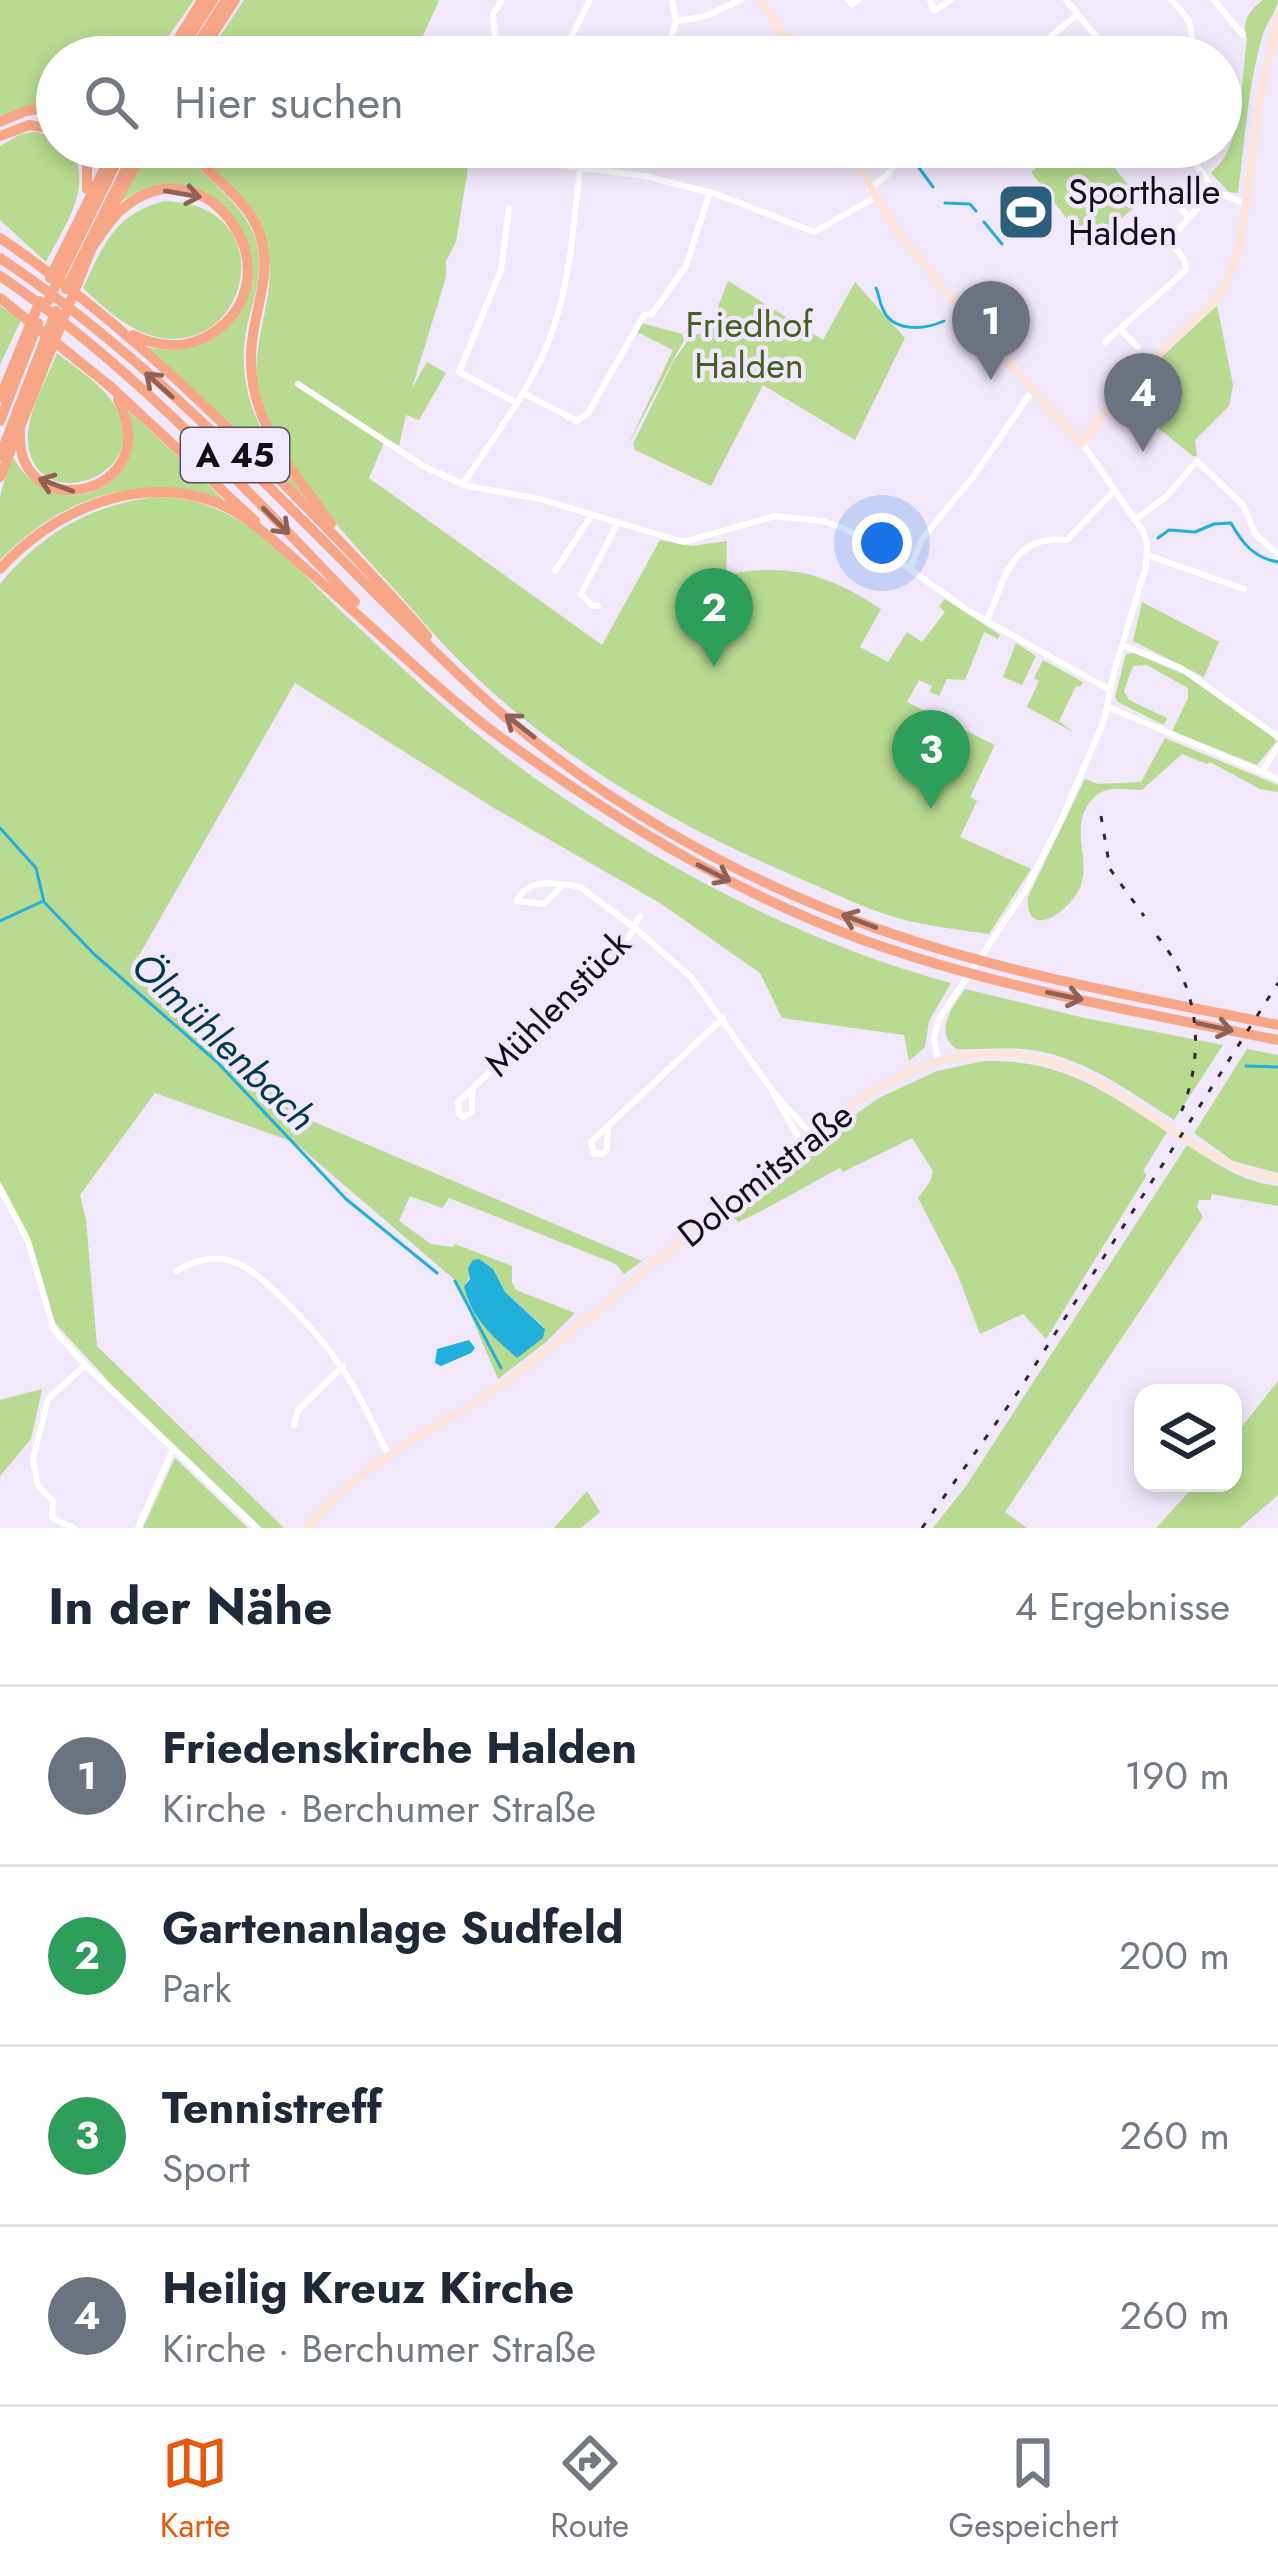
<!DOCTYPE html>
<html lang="de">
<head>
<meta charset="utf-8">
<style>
  :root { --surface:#fff; --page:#f6f6f7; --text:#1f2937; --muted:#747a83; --line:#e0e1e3; --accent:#ea580c }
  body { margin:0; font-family:Jost,sans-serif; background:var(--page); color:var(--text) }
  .controls { position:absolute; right:36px; bottom:36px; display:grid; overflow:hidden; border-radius:24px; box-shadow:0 6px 18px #0003 }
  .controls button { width:108px; height:108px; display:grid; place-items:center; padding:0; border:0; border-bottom:3px solid var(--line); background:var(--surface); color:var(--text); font:60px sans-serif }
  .you { position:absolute; left:882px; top:543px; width:42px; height:42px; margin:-30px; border:9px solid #fff; border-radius:50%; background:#1a73e8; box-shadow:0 0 0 18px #1a73e833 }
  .badge { display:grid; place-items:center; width:78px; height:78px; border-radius:50%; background:var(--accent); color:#fff; font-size:39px; font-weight:700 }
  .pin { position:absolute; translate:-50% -99px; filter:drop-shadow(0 3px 6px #0008) }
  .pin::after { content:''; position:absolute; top:63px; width:42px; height:36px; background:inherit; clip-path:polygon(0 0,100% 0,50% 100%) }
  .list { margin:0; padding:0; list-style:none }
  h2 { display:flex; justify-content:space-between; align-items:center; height:156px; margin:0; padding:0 48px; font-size:51px }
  h2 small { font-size:39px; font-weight:400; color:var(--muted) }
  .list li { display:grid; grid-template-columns:78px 1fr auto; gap:36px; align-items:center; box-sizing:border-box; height:180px; padding:0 48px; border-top:3px solid var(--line) }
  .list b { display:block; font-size:45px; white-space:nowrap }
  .list p { margin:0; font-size:39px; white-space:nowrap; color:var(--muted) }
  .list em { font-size:39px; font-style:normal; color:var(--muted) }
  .icon { flex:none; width:66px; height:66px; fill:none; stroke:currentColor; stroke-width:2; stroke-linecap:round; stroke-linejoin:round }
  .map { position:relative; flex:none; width:1278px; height:1528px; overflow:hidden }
  .search { position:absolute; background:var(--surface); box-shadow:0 6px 18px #0003; left:36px; right:36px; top:36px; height:132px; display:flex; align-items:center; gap:30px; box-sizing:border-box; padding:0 42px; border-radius:66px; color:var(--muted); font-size:45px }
  .sheet { height:876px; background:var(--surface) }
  nav { display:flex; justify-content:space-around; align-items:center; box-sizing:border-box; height:168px; border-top:3px solid var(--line); background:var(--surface); font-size:33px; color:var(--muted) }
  nav a { display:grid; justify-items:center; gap:6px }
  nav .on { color:var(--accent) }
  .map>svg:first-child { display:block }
</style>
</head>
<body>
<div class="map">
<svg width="1278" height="1528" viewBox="0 0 1278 1528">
  <rect width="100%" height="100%" fill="#f1e8fc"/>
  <path fill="#b8da91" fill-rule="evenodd" d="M 0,0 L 194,0 L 154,57 L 57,57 L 57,102 L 30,106 L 0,117 Z
    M 244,0 L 438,0 L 438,3 L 413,57 L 206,57 Z
    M 1263,0 L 1278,0 C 1276,13 1267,22 1263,34 C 1248,84 1245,141 1238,193 L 1229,192 L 1211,173 C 1244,146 1241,79 1247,39 C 1241,21 1249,11 1263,0 Z
    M 35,132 L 57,137 L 57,147 L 69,147 C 96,185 64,226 46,262 L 0,220 L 0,146 L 21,134 Z
    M 150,147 L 181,147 C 203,180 244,201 256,241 C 265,274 252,301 246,332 C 234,404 273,455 315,508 L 147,347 C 255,372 297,209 180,189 C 156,185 139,189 119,203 Z
    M 193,147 L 471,150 L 456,242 L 446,261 L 446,277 L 412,388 L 427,362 L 446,373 L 419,420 L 406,415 L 399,446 L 386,438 L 369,478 L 602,645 L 660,540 L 691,546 L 727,541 L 726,575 C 789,562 828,574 881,609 L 860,647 L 888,662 L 907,632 L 922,642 L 945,612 L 939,606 L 945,599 L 1000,635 L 998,639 L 984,632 L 965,680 L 947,679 L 939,696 L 930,692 L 932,686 L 919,680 L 907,702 L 995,745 L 970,797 L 977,801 L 960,837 L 1031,869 L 989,934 C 963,930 935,927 909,921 C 871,912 834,893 799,878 C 669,823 543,750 445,646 C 429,629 413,610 397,592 C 346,537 293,479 264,410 C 240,353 280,303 267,249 C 262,225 210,172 193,147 Z
    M 1066,147 L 1107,147 L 1119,163 L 1114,167 L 1142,202 L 1087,245 L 1031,172 Z
    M 164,201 C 286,203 249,362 153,336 C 127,329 102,306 83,288 C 103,245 115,214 164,201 Z
    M 728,281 L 823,340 L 855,282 L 905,338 L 855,440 L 763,385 L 711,486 L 635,450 L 633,444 L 674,360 L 692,335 L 708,332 Z
    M 1000,288 L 1020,308 L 1005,322 L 986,301 Z
    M 1217,305 L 1233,385 L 1229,406 L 1195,440 L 1197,456 L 1193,456 L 1122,399 L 1135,379 Z
    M 0,306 L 21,320 L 0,365 Z
    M 641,323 L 682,334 L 684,340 L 628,445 L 673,350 L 637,332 Z
    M 57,353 C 76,368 100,383 113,403 C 160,477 34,519 28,442 C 26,414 47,379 57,353 Z
    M 128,410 L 227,503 C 141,469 63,496 0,560 L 0,496 L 12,455 C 50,530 153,492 128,410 Z
    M 155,497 C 187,497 214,505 241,522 C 279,545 311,583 343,613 C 404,670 468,731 536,779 C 661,867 803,943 951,983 L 929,1021 L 925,1047 L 909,1061 L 904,1035 L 782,1018 L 760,973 L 660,903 L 494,808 L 295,683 L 134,964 L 312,1121 L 642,1261 L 624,1274 L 616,1264 L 449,1198 L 442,1208 L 410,1196 L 399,1221 L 431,1244 L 453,1247 L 455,1244 L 512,1266 L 512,1282 L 516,1290 L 575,1313 L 546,1342 L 498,1379 L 456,1281 L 294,1142 L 155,1093 L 80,1195 L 86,1220 L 97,1346 L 284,1528 L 262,1528 L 112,1385 L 54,1322 L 29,1236 L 0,1181 L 0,584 C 41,534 90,505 155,497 ZM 471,1274 L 494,1274 L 505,1292 L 545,1328 L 517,1358 L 464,1286 Z
    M 1142,602 L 1219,642 L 1204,677 L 1133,641 Z
    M 1016,643 L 1036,656 L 1022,685 L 1003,677 Z
    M 1134,653 L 1185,675 L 1272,735 L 1276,742 L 1257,765 L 1172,731 L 1188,698 L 1188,688 L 1147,665 L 1133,666 L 1124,691 L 1129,700 L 1167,718 L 1164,725 L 1118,702 L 1115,697 L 1126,654 Z
    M 1043,660 L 1083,682 L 1080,687 L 1076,686 L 1059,721 L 1073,732 L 1027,707 L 1039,681 L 1034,678 Z
    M 1165,738 L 1278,785 L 1278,792 L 1260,789 L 1210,762 L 1207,764 L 1182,754 L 1142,790 C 1123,790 1104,783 1090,802 C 1070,828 1090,858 1081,885 C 1072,911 1025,943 1028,897 L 1085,779 L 1098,784 L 1141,782 Z
    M 965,989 L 1085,1018 L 1223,1045 L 1174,1120 C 1127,1090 1080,1054 1023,1049 C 1001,1047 979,1050 957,1049 C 933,1033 952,1007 965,989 Z
    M 1247,1049 L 1278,1055 L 1278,1173 L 1233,1161 L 1194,1133 Z
    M 984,1061 C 1062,1059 1105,1091 1167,1132 L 1143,1171 L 1147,1175 L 1046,1339 L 1023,1314 L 980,1334 L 957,1273 L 918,1198 L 930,1182 L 933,1171 L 912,1138 L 843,1172 L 840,1168 C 805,1186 774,1206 738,1222 L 730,1214 L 809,1147 L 879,1098 L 937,1071 Z
    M 1187,1145 C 1217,1164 1242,1182 1278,1186 L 1278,1206 L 1212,1194 L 1210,1200 L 1199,1200 L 1197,1207 L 1203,1217 L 1005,1512 L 1027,1528 L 933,1528 L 966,1486 Z
    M 1278,1381 L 1278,1495 L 1240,1528 L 1156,1528 L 1197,1483 L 1233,1483 L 1233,1438 Z
    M 42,1389 L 31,1439 L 0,1476 L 0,1400 Z
    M 175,1458 L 248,1528 L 143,1528 Z
    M 587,1491 L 600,1512 L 581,1528 L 554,1528 Z"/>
  <path fill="#21afdb" d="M 479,1259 L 493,1269 L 505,1292 L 545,1329 L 543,1338 L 517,1358 C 492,1336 472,1319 464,1286 L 470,1279 L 468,1268 L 473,1260 Z
    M 469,1340 L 475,1348 L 471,1353 L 441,1366 L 435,1363 L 437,1349 Z"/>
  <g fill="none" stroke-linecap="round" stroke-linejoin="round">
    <path stroke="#21afdb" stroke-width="3" d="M 909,154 L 933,187
      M 945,203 L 970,204 L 976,211
      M 984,222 L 1002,244
      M 876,288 C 879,294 879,301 882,307 C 891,333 924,330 944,321
      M 1158,538 L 1169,530 L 1195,532 L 1214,524 L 1231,523 C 1242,543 1254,558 1278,562
      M 0,828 L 36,868 L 44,902 L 94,954 L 217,1062 L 346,1199 L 437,1273
      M 0,921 L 41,902
      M 1246,1066 L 1278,1067
      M 455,1281 L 501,1368"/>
    <path stroke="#fff" stroke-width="6" d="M 502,0 L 493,14 L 495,36 L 506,45 L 540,57
      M 848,0 L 852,4 L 858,0
      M 930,0 L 934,11 L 951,0
      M 1066,0 L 1113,57
      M 1172,0 L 1189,21 L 1196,57
      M 1214,0 L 1243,35
      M 676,21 L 706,16 L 741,0
      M 1197,47 L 1207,57
      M 561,57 L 590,0
      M 666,57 L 676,21 L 672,0
      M 1026,57 L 1077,15
      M 473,147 L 512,159 L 645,176 L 716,194 L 814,232 L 874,198
      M 1185,147 L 1213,190 L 1245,204
      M 869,189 L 887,175 L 906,147
      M 1169,191 L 1187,216
      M 509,208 L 501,270 L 459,372 L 517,403
      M 1120,329 L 1138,347
      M 1105,342 L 1186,270 L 1184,259 L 1169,241 L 1213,190
      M 298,384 L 425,467 L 467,486 L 540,499 L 683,542 L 775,516 L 822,521 L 843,528 L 884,551 L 969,611 L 1110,690
      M 523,393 L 577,421 L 588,413 L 644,315 L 652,314 L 686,266 L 710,192
      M 463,484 C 496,434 537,382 555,323 C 571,274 574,219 580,167
      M 1135,520 L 1167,496 L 1197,461 L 1243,505 L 1256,535 L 1278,554
      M 1147,555 L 1244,589
      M 910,569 L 922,539 L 973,477 L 1032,391
      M 555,571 L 592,515
      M 598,606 L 591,605 L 581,594 L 618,522
      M 987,620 C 1006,578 1011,534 1067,540 L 1113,492
      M 1122,645 L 1181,668 L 1278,737
      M 1108,707 L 1278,779
      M 1262,772 L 1278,746
      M 563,885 L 544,904 L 517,901 C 528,877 557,883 580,887 L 635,928 L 692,978 L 774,1093 L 811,1134
      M 938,1061 L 934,1038 L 939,1019 L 1025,891 L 1062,818 L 1104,721 L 1114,672 L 1146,566 L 1147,543 L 1143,531 L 1082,443
      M 472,1089 L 472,1112 L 463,1117 L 459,1114 L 458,1102 L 625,944 L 640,916
      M 775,1096 L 801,1142
      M 608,1127 L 607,1149 L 603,1154 L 594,1154 L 591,1142 L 723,1018
      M 0,1188 L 28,1241 L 54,1330 L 85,1365 L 257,1528
      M 176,1271 C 226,1241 254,1270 289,1305 C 339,1354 358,1391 388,1454
      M 294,1425 L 298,1410 L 343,1366
      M 74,1528 L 52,1518 L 53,1501 L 38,1486 L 33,1459 L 48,1399 L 85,1365
      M 138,1528 L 173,1449"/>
    <path stroke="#fde5db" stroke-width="8" d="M 759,0 L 801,57
      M 851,147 C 882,222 936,280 989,341 C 1020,376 1049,411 1082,443 L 1126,385 L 1216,301 L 1228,280 L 1240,244 L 1261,92 L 1278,16
      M 307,1528 C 368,1454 446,1427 519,1372 C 587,1320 653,1265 717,1210 C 770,1165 824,1117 885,1084 C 922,1063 965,1051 1008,1054 C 1117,1060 1180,1165 1278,1178"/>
    <path stroke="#f7a787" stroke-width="10" d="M 167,57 L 202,0
      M 176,57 L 213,0
      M 189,57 L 226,0
      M 198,57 L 235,0
      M 0,122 L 26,111 L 57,106
      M 0,136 L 29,125 L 57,129
      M 80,147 L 87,163 L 87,189
      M 188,147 C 209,178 246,196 259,232 C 273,271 256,304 252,342 C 243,416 291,468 331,524
      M 107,218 L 145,147
      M 0,238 C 105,309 198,397 287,487 C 334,536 383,584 427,636
      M 91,249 C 102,234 111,217 126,206 C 207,141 301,276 211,334 C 186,350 158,347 133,335
      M 0,258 C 179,377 320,546 476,691 C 591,797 734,878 881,930 C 1009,975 1145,998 1278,1025
      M 0,276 C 132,365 245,488 355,602
      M 50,278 L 115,147
      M 66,289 L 137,147
      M 0,298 L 111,387 L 255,521
      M 48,301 L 124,147
      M 0,398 L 40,301
      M 0,421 L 38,323
      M 20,432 C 16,529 168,495 118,400
      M 0,456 L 56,311
      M 0,477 L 93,245
      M 0,569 C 52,512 134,474 212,501 C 247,513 279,546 307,570 C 373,626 436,691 507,742 C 618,821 734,893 863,940 C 997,988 1139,1012 1278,1040"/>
    <path stroke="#2f2935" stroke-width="3" stroke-dasharray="6 12" stroke-linecap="butt" d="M 1101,816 L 1110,869 L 1144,916
      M 1157,936 C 1200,988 1206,1053 1180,1115
      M 922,1528 L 1018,1392 L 1278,983"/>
  </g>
  <defs><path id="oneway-shaft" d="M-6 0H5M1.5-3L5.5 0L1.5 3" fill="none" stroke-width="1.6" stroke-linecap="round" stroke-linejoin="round" transform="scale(3)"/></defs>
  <g stroke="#906255">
    <use href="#oneway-shaft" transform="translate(183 194) rotate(10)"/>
    <use href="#oneway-shaft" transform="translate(159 385) rotate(-138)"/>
    <use href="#oneway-shaft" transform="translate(56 485) rotate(-160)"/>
    <use href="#oneway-shaft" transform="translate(276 521) rotate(45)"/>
    <use href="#oneway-shaft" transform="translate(520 726) rotate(-142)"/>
    <use href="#oneway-shaft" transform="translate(714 873) rotate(27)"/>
    <use href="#oneway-shaft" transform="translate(859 921) rotate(-159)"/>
    <use href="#oneway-shaft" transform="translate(1065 996) rotate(12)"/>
    <use href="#oneway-shaft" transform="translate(1215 1027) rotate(12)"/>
  </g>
  <defs>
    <symbol id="stadium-square" viewBox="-11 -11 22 22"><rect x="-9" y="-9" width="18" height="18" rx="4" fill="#2b5f7b" stroke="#f1e8fc"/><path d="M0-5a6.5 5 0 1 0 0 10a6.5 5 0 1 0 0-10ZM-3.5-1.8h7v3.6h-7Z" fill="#fff"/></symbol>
  </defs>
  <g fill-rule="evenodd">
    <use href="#stadium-square" x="993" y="179" width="66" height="66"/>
  </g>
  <g text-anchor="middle" stroke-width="9" stroke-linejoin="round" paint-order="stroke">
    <rect fill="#f1e8fc" stroke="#564f5c" stroke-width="3" x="181" y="428" width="108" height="54" rx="9"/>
    <g font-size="33" font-weight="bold" fill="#130d18">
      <text x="235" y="467">A 45</text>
    </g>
    <g font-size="36" fill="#130d18" stroke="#f1e8fc" text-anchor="start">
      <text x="1068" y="204">Sporthalle<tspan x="1068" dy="41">Halden</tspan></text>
    </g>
    <g font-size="36" fill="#466021" stroke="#f1e8fc">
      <text x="749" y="337">Friedhof<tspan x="749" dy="41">Halden</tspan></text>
    </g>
    <g font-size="36" fill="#130d18" stroke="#f1e8fc">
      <text transform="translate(557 1003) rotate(-45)" y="13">Mühlenstück</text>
      <text transform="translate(765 1174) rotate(-38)" y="13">Dolomitstraße</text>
    </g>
    <g font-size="39" font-style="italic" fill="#003b4d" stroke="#f1e8fc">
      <text transform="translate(224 1041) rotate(44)" y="14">Ölmühlenbach</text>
    </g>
  </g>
</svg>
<div class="controls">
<button><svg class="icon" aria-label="layers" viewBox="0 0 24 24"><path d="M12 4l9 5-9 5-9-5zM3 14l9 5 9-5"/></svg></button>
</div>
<div class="you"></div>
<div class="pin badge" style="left:991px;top:380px;background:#6b7280">1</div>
<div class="pin badge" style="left:714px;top:667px;background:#2e9e5b">2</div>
<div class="pin badge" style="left:931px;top:809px;background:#2e9e5b">3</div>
<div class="pin badge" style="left:1143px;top:452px;background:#6b7280">4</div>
<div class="search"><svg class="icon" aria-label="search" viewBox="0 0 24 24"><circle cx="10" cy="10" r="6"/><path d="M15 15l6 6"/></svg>Hier suchen</div>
</div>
<section class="sheet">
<h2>In der Nähe<small>4 Ergebnisse</small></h2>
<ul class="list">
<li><span class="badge" style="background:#6b7280">1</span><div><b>Friedenskirche Halden</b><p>Kirche · Berchumer Straße</p></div><em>190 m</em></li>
<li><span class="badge" style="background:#2e9e5b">2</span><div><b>Gartenanlage Sudfeld</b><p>Park</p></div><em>200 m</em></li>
<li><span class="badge" style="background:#2e9e5b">3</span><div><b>Tennistreff</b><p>Sport</p></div><em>260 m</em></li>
<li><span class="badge" style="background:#6b7280">4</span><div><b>Heilig Kreuz Kirche</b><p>Kirche · Berchumer Straße</p></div><em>260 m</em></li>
</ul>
</section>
<nav>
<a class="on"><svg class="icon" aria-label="map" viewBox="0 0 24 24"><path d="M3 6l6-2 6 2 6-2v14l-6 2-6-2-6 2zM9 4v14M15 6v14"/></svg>Karte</a>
<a><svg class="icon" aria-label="directions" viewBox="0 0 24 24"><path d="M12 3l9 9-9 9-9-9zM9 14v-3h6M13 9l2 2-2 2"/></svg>Route</a>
<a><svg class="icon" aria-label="saved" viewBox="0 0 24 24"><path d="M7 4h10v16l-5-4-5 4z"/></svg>Gespeichert</a>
</nav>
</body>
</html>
